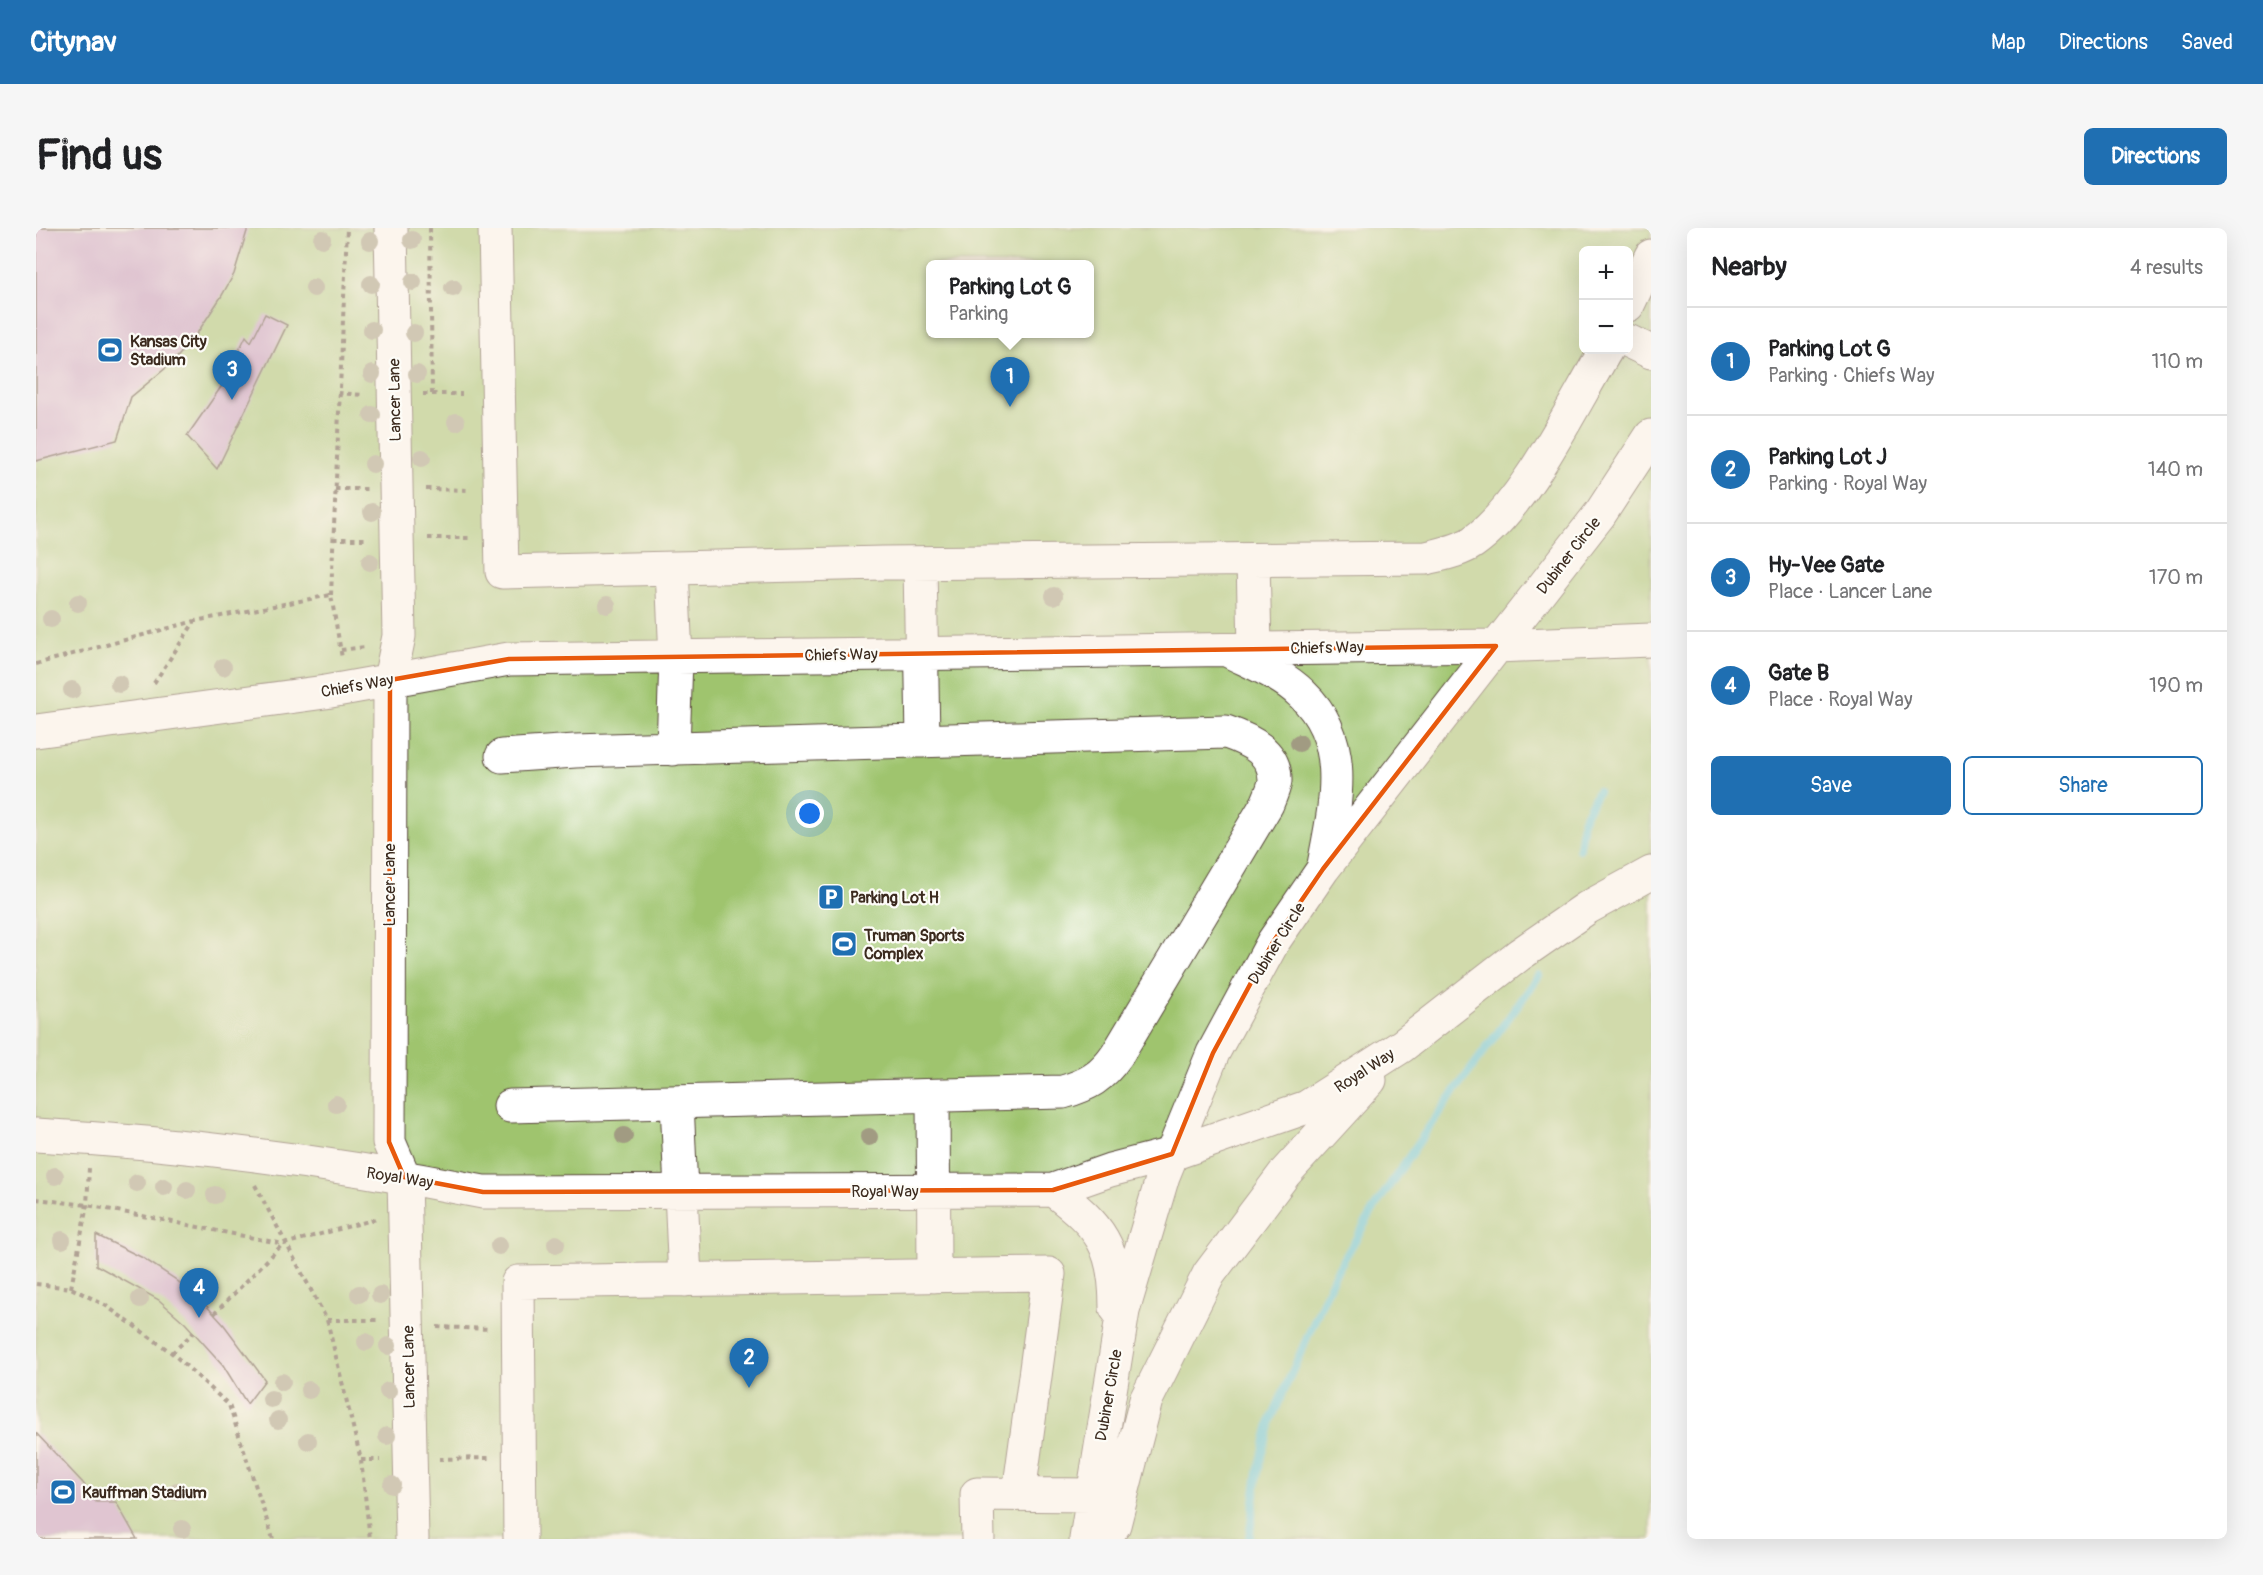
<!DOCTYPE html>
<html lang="en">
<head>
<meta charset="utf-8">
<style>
  :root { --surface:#fff; --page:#f6f6f6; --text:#202124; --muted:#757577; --line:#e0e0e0; --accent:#1f6fb2 }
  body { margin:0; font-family:Pangolin,sans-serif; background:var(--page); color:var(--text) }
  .controls { position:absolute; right:18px; top:18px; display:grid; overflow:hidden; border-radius:9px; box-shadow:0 6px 24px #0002 }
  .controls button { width:54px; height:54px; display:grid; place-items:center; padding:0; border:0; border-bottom:2px solid var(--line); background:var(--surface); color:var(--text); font:30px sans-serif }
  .you { position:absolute; left:774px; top:586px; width:21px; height:21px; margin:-15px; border:4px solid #fff; border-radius:50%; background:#1a73e8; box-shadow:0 0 0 9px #1a73e833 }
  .badge { display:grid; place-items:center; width:39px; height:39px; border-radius:50%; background:var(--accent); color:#fff; font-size:20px; font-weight:700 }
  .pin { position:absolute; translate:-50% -50px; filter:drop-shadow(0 2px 3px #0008) }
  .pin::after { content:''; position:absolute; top:32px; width:21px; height:18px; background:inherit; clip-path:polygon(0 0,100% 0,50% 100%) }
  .popup { position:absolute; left:890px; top:32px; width:168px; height:78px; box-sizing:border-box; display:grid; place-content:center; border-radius:9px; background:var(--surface); filter:drop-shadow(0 2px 4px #0005); font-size:20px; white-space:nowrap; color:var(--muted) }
  .popup b { font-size:22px; color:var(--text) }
  .popup::after { content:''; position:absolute; left:50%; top:100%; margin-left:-12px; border:12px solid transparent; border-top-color:var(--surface) }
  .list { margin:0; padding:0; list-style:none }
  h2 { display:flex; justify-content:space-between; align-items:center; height:78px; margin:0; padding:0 24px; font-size:26px }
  h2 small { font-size:20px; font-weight:400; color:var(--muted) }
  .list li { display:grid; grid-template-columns:39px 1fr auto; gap:18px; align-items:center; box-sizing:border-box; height:108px; padding:0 24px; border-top:2px solid var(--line) }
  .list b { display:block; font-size:22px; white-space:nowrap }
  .list p { margin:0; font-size:20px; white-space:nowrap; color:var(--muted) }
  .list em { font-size:20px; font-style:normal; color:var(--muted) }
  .actions { display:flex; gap:12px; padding:18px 24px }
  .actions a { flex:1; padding:14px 0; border:2px solid var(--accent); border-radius:9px; text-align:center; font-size:21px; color:var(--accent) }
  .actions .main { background:var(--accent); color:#fff }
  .map { position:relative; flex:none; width:1615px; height:1311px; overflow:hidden; border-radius:9px }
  header { display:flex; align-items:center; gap:36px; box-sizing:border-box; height:84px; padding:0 30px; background:var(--accent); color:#fff }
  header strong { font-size:28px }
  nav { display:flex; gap:33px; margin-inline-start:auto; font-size:21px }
  .intro { display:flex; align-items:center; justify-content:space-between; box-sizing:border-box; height:144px; padding:0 36px }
  h1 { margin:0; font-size:42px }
  .button { padding:15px 27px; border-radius:9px; background:var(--accent); color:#fff; font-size:21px; font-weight:700 }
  main { display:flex; gap:36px; padding:0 36px }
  aside { flex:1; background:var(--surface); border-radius:9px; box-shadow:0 6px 24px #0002 }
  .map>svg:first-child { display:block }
</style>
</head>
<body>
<header>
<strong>Citynav</strong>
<nav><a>Map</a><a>Directions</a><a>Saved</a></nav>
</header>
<div class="intro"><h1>Find us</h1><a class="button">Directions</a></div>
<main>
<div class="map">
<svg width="1615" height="1311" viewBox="0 0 1615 1311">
  <rect width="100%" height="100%" fill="#fdfcf7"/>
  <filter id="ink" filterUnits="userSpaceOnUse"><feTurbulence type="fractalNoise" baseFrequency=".0167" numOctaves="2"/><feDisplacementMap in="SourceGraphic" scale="12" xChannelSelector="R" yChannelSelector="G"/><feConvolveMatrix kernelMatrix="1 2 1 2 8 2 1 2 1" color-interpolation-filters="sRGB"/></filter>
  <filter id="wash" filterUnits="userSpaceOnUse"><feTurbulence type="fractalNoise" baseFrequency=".008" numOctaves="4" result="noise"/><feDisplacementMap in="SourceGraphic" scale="24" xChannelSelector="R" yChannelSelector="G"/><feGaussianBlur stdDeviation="1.35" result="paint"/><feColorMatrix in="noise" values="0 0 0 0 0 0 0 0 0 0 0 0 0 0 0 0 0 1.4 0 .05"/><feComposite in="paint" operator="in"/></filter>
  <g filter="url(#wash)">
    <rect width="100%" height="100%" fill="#f9edde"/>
    <path fill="#9fc46e" stroke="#6d7746" stroke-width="1.5" fill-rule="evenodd" d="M 0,0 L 1615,0 L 1615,1311 L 0,1311 ZM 1548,22 L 1592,22 L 1592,122 L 1548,122 ZM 894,36 L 1054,36 L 1054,106 L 894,106 Z"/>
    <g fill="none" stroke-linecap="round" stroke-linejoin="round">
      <path stroke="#57c2d1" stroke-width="8" d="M 1543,621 L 1547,591 L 1562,563
        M 1213,1311 L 1222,1244 L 1235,1192 L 1298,1048 L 1337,982 L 1395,896 L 1503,748"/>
    </g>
    <g id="blocks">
      <path fill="#c094c1" d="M 0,0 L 212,0 L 198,46 L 185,69 L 158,110 L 137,134 L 95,169 L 81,212 L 0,233 Z
        M 229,86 L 251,97 L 181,241 L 151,208 L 185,159 L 210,108 L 215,114 Z
        M 60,1007 L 107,1030 L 139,1051 L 167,1074 L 188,1097 L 229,1152 L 211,1176 L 187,1137 L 149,1095 L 123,1072 L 60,1037 Z
        M 0,1205 L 47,1255 L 60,1274 L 80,1274 L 101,1311 L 0,1311 Z"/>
    </g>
  </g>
  <g filter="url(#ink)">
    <use href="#blocks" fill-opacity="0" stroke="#58473b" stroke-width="1.5"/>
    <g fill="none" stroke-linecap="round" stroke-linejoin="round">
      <defs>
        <path id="minor" d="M 355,0 L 363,408 L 354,452 L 353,914 L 368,949 L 376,1311
          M 459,0 L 466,344 L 847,335 L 1390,330 C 1406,326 1424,323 1437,314 C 1489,278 1537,176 1570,122
          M 1592,77 L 1615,28
          M 1592,113 L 1615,124
          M 1217,332 L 1219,420
          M 884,335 L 887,513
          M 636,341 L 640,430 L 637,521
          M 1191,422 C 1216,435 1246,446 1266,466 C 1316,513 1299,578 1288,637
          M 0,503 L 289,464 L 473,431 L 1460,418 L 1615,412
          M 466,528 L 539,523 L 1190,504 C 1213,512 1240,524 1239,553 C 1238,560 1234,569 1231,576 L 1081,827 C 1066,849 1052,857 1027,864 L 474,878
          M 897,868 L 898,1048
          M 641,874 L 649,1052
          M 0,907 C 149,915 300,935 447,964 L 1017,962 L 1074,942 L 1136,926 L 1271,879 L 1366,818 L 1483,727 L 1551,680 L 1615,645
          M 1017,962 C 1065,999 1080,1018 1080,1080
          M 484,1311 L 482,1054 L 1013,1046 L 983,1265
          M 942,1311 L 941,1266 L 1055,1267
          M 1050,1311 L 1087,1083 L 1127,948 L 1177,825 L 1237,714 L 1287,641 L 1564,286 L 1615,208
          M 1067,1311 L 1078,1297 L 1110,1172 L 1173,1046 L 1249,945 L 1334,852"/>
      </defs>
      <use href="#minor" stroke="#58473b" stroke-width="35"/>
      <path stroke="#58473b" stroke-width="4" stroke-dasharray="4.5 4.5" stroke-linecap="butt" d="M 394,0 L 396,166
        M 302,165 L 327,167
        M 387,166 L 426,166
        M 299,261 L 331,261
        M 390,261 L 434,262
        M 392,310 L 436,310
        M 297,311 L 332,311
        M 295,367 L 311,0
        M 305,422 L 329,419
        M 0,436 L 159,393 L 295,367 L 306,430
        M 118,455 L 159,393
        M 219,957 L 291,1092 L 325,1232 L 334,1311
        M 0,971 L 51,977 L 248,1016 L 340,991
        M 0,1056 L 35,1060 L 69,1077 L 136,1125 L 193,1177 L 237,1311
        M 35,1060 L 51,977 L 53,940
        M 178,1086 L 247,1016
        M 291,1092 L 342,1092
        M 401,1099 L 454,1101
        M 136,1125 L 158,1104
        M 403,1231 L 453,1230
        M 325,1232 L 344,1232"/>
      <use href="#minor" stroke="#fff" stroke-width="33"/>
    </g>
    <g fill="#a19b82">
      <circle cx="286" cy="11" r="9"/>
      <circle cx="376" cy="12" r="9"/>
      <circle cx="334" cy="13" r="9"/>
      <circle cx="377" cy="54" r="9"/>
      <circle cx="335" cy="56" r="9"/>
      <circle cx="278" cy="60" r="9"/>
      <circle cx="417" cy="60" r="9"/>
      <circle cx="336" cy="102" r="9"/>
      <circle cx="378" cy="105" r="9"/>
      <circle cx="336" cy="146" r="9"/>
      <circle cx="381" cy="146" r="9"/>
      <circle cx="336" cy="187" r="9"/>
      <circle cx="420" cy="194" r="9"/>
      <circle cx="386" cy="230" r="9"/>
      <circle cx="337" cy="236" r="9"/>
      <circle cx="336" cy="284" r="9"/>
      <circle cx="334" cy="334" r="9"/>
      <circle cx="1018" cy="368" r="9"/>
      <circle cx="42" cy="375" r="9"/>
      <circle cx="571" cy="377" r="9"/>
      <circle cx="15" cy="391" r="9"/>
      <circle cx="187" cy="439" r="9"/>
      <circle cx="83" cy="456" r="9"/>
      <circle cx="36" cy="462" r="9"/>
      <circle cx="1263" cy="515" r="9"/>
      <circle cx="300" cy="876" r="9"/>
      <circle cx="588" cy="908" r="9"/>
      <circle cx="833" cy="909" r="9"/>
      <circle cx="19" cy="948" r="9"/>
      <circle cx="101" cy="955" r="9"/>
      <circle cx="128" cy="959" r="9"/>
      <circle cx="151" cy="962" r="9"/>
      <circle cx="179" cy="967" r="9"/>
      <circle cx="26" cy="1012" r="9"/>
      <circle cx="520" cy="1016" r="9"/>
      <circle cx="463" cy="1018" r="9"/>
      <circle cx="323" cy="1066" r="9"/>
      <circle cx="344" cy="1067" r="9"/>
      <circle cx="104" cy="1071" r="9"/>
      <circle cx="330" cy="1114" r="9"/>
      <circle cx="352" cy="1118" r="9"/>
      <circle cx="246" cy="1154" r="9"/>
      <circle cx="273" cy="1162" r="9"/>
      <circle cx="352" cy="1163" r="9"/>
      <circle cx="235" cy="1171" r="9"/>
      <circle cx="242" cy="1192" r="9"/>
      <circle cx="351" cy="1208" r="9"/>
      <circle cx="272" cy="1213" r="9"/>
      <circle cx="356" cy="1257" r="9"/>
      <circle cx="141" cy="1263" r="9"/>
      <circle cx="146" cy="1301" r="9"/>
    </g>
  </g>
  <path d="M0 0H1615V1311H0ZM 1460,418 L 1287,641 L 1237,714 L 1177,825 L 1136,926 L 1017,962 L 447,964 L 368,949 L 353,914 L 354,452 L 473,431 Z" fill="#f9edde" fill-opacity=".55" fill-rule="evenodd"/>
  <path fill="none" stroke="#e8590c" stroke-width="4.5" stroke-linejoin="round" d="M 1460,418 L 1287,641 L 1237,714 L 1177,825 L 1136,926 L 1017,962 L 447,964 L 368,949 L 353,914 L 354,452 L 473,431 Z"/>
  <defs>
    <symbol id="stadium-square" viewBox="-11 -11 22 22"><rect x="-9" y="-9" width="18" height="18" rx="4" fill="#1f6fb2" stroke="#fdfcf7"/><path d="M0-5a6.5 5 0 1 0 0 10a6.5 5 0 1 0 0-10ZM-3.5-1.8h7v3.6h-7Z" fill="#fff"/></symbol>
    <symbol id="parking-square" viewBox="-11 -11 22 22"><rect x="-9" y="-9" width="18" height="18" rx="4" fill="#1f6fb2" stroke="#fdfcf7"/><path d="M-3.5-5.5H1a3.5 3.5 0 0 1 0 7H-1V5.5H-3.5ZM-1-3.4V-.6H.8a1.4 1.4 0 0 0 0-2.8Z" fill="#fff"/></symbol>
  </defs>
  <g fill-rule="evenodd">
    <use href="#stadium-square" x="59" y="107" width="30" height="30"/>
    <use href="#parking-square" x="780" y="654" width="30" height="30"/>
    <use href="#stadium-square" x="793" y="701" width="30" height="30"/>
    <use href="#stadium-square" x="12" y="1249" width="30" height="30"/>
  </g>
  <g text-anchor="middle" stroke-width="4.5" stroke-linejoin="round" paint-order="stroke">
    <g font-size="16" font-weight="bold" fill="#3b2a1e" stroke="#fdfcf7" text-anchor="start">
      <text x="94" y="119">Kansas City<tspan x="94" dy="18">Stadium</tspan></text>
      <text x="814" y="675">Parking Lot H</text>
      <text x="828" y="713">Truman Sports<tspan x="828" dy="18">Complex</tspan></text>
      <text x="46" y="1270">Kauffman Stadium</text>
    </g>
    <g font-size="16" fill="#3b2a1e" stroke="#fdfcf7">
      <text transform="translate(358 172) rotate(-91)" y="6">Lancer Lane</text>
      <text transform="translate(1532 327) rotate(-52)" y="6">Dubiner Circle</text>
      <text transform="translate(1291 419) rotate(-1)" y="6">Chiefs Way</text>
      <text transform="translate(805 426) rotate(-1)" y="6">Chiefs Way</text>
      <text transform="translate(321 457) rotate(-10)" y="6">Chiefs Way</text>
      <text transform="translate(353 657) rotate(-90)" y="6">Lancer Lane</text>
      <text transform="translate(1240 715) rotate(-58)" y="6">Dubiner Circle</text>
      <text transform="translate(1328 842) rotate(-33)" y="6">Royal Way</text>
      <text transform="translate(364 949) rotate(9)" y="6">Royal Way</text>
      <text x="849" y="969">Royal Way</text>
      <text transform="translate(372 1139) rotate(-91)" y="6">Lancer Lane</text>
      <text transform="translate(1072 1167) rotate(-80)" y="6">Dubiner Circle</text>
    </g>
  </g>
</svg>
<div class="controls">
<button>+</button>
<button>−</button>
</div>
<div class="you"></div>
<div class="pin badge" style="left:974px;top:179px">1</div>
<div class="popup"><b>Parking Lot G</b>Parking</div>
<div class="pin badge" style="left:713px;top:1160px">2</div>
<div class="pin badge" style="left:196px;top:172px">3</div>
<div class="pin badge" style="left:163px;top:1090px">4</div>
</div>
<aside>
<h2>Nearby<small>4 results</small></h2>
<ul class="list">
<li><span class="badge">1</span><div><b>Parking Lot G</b><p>Parking · Chiefs Way</p></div><em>110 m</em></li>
<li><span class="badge">2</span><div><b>Parking Lot J</b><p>Parking · Royal Way</p></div><em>140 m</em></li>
<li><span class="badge">3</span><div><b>Hy-Vee Gate</b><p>Place · Lancer Lane</p></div><em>170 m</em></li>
<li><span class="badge">4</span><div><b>Gate B</b><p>Place · Royal Way</p></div><em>190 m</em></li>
</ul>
<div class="actions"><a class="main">Save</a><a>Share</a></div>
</aside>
</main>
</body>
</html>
